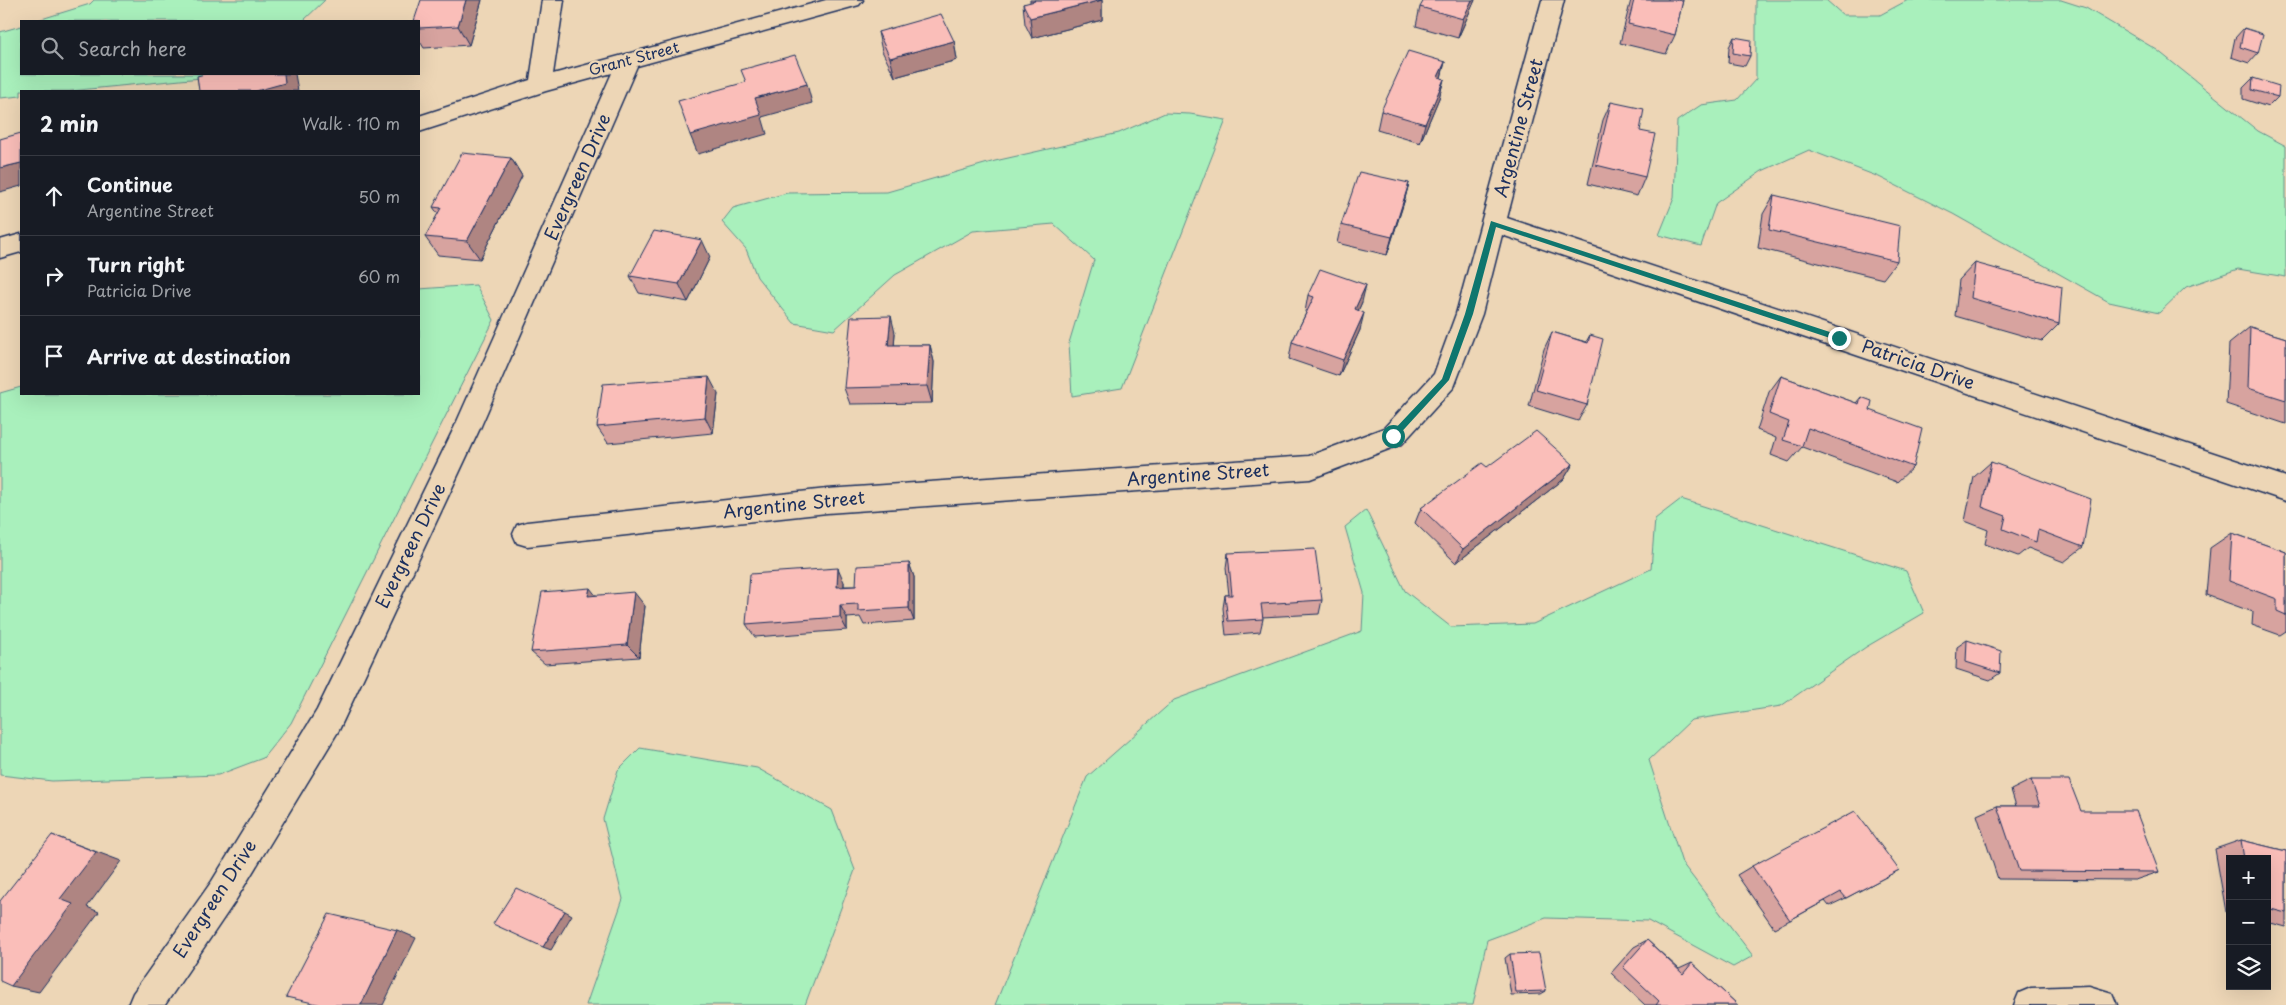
<!DOCTYPE html>
<html lang="en">
<head>
<meta charset="utf-8">
<style>
  :root { --surface:#171b24; --page:#20242c; --text:#f1f3f6; --muted:#9ea1a6; --line:#363941 }
  body { margin:0; font-family:"Playpen Sans",sans-serif; background:var(--page); color:var(--text) }
  .controls { position:absolute; right:15px; bottom:15px; display:grid; overflow:hidden; border-radius:0px; box-shadow:0 5px 20px #0002 }
  .controls button { width:45px; height:45px; display:grid; place-items:center; padding:0; border:0; border-bottom:1px solid var(--line); background:var(--surface); color:var(--text); font:25px sans-serif }
  .stop { position:absolute; width:15px; height:15px; margin:-11px; border:4px solid #0f766e; border-radius:50%; background:#fff }
  .stop.end { background:#0f766e; border-color:#fff; box-shadow:0 1px 5px #0008 }
  .list { margin:0; padding:0; list-style:none }
  h2 { display:flex; justify-content:space-between; align-items:center; height:65px; margin:0; padding:0 20px; font-size:21px }
  h2 small { font-size:16px; font-weight:400; color:var(--muted) }
  .list li { display:grid; grid-template-columns:32px 1fr auto; gap:15px; align-items:center; box-sizing:border-box; height:80px; padding:0 20px; border-top:1px solid var(--line) }
  .list b { display:block; font-size:19px; white-space:nowrap }
  .list p { margin:0; font-size:16px; white-space:nowrap; color:var(--muted) }
  .list em { font-size:16px; font-style:normal; color:var(--muted) }
  .icon { flex:none; width:28px; height:28px; fill:none; stroke:currentColor; stroke-width:2; stroke-linecap:round; stroke-linejoin:round }
  .map { position:relative; flex:none; width:2286px; height:1005px; overflow:hidden }
  .search { position:absolute; background:var(--surface); box-shadow:0 5px 20px #0002; left:20px; top:20px; width:400px; height:55px; display:flex; align-items:center; gap:12px; box-sizing:border-box; padding:0 18px; border-radius:0px; color:var(--muted); font-size:19px }
  .panel { position:absolute; background:var(--surface); box-shadow:0 5px 20px #0002; left:20px; top:90px; width:400px; height:305px; border-radius:0px }
  .map>svg:first-child { display:block }
</style>
</head>
<body>
<div class="map">
<svg width="2286" height="1005" viewBox="0 0 2286 1005">
  <rect width="100%" height="100%" fill="#edd6b6"/>
  <filter id="ink" filterUnits="userSpaceOnUse"><feTurbulence type="fractalNoise" baseFrequency=".02" numOctaves="2"/><feDisplacementMap in="SourceGraphic" scale="10" xChannelSelector="R" yChannelSelector="G"/><feConvolveMatrix kernelMatrix="1 2 1 2 8 2 1 2 1" color-interpolation-filters="sRGB"/></filter>
  <g filter="url(#ink)">
    <path fill="#a9f0bc" stroke="#62908d" d="M 94,0 L 325,0 L 303,21 L 35,21 L 90,4 Z
      M 1756,0 L 1826,0 L 1843,15 L 1880,15 L 1908,0 L 2061,0 L 2086,8 L 2157,50 L 2258,131 L 2286,146 L 2286,277 L 2238,269 L 2186,287 L 2159,313 L 2109,302 L 1953,214 L 1879,177 L 1809,150 L 1762,171 L 1716,203 L 1701,246 L 1659,235 L 1674,198 L 1677,121 L 1701,105 L 1737,100 L 1756,79 Z
      M 21,26 L 21,74 L 225,74 L 221,76 L 69,91 L 21,91 L 21,96 L 0,98 L 0,32 Z
      M 1165,113 L 1190,114 L 1226,120 L 1122,388 L 1072,396 L 1069,343 L 1094,260 L 1054,224 L 973,231 L 895,275 L 834,330 L 794,323 L 757,277 L 746,249 L 722,222 L 733,208 L 787,193 L 887,192 L 995,161 L 1119,133 Z
      M 476,285 L 494,320 L 291,723 L 263,758 L 218,775 L 52,781 L 0,775 L 0,393 L 21,387 L 21,394 L 419,394 L 419,289 Z
      M 1681,499 L 1906,571 L 1924,613 L 1866,647 L 1781,706 L 1691,720 L 1649,760 L 1682,863 L 1753,956 L 1733,967 L 1648,921 L 1546,918 L 1487,940 L 1473,1005 L 995,1005 L 1087,777 L 1174,700 L 1362,631 L 1364,593 L 1345,527 L 1366,510 L 1405,591 L 1451,627 L 1533,624 L 1651,569 L 1655,519 Z
      M 640,748 L 757,768 L 832,810 L 855,870 L 805,1005 L 586,1005 L 623,899 L 603,819 L 618,770 Z"/>
    <g fill="none" stroke-linecap="round" stroke-linejoin="round">
      <defs>
        <path id="street" d="M 542,0 L 564,0 L 553,74 L 826,0 L 863,0 L 859,5 L 637,66 L 481,426 L 339,730 L 234,903 L 165,1005 L 128,1005 L 133,993 L 212,881 L 317,710 L 455,426 L 612,73 L 546,91 L 419,132 L 419,116 L 530,80 Z
          M 1542,0 L 1564,0 L 1507,218 L 2286,477 L 2286,501 L 1502,235 L 1482,314 L 1454,387 L 1402,444 L 1310,479 L 827,513 L 527,546 L 517,543 L 513,534 L 517,525 L 527,522 L 827,489 L 1309,456 L 1384,428 L 1434,374 L 1456,314 Z
          M 21,234 L 21,252 L 0,258 L 0,240 Z
          M 2089,986 L 2112,993 L 2117,1005 L 2014,1005 L 2019,993 L 2031,988 Z"/>
      </defs>
      <use href="#street" stroke="#1b2f5e" stroke-width="3"/>
      <use href="#street" fill="#edd6b6" fill-rule="evenodd"/>
    </g>
    <path fill="#d7a39f" stroke="#1b2f5e" d="M 482,0 L 469,45 L 424,48 L 419,40 L 419,21 Z
      M 1030,0 L 1102,0 L 1102,20 L 1032,38 L 1025,24 L 1023,4 L 1030,3 Z
      M 1475,0 L 1458,38 L 1416,26 L 1420,7 Z
      M 1631,0 L 1683,0 L 1675,35 L 1666,54 L 1620,43 Z
      M 2244,28 L 2258,53 L 2249,63 L 2231,57 L 2235,38 Z
      M 878,32 L 954,41 L 957,60 L 895,77 L 882,51 Z
      M 1734,37 L 1750,56 L 1745,66 L 1728,63 L 1729,47 Z
      M 1445,62 L 1441,78 L 1444,79 L 1439,98 L 1420,143 L 1377,130 L 1381,111 Z
      M 2253,78 L 2278,97 L 2268,107 L 2243,99 L 2243,88 Z
      M 1611,102 L 1645,177 L 1637,196 L 1588,184 L 1603,120 Z
      M 511,158 L 522,176 L 480,259 L 438,255 L 425,237 L 438,214 L 433,207 Z
      M 1409,183 L 1404,202 L 1387,255 L 1337,243 L 1341,225 Z
      M 1774,195 L 1897,261 L 1883,279 L 1758,248 L 1763,214 Z
      M 710,257 L 688,302 L 639,293 L 630,276 Z
      M 1975,263 L 2059,324 L 2042,341 L 1955,316 L 1959,280 Z
      M 1308,295 L 1362,302 L 1358,311 L 1360,330 L 1339,376 L 1289,359 L 1292,342 L 1306,313 L 1305,312 Z
      M 2250,327 L 2286,338 L 2286,424 L 2226,404 L 2229,344 Z
      M 1552,332 L 1586,342 L 1590,335 L 1587,405 L 1578,421 L 1529,406 L 1544,349 Z
      M 895,333 L 894,345 L 930,345 L 934,362 L 932,403 L 850,404 L 844,388 Z
      M 1781,376 L 1856,403 L 1861,397 L 1870,410 L 1913,467 L 1897,482 L 1802,447 L 1789,462 L 1771,455 L 1776,438 L 1757,430 L 1769,392 Z
      M 718,394 L 713,433 L 608,443 L 597,427 Z
      M 1991,462 L 2083,547 L 2064,562 L 2028,548 L 2018,556 L 1985,544 L 1988,530 L 1965,521 L 1974,477 Z
      M 1573,464 L 1564,479 L 1456,563 L 1415,523 L 1421,508 L 1487,467 Z
      M 2232,533 L 2286,552 L 2286,631 L 2280,635 L 2252,625 L 2253,612 L 2206,595 L 2210,548 Z
      M 1228,553 L 1322,600 L 1319,614 L 1262,617 L 1263,619 L 1260,632 L 1226,635 L 1223,608 L 1225,595 L 1229,595 L 1226,568 Z
      M 909,563 L 914,577 L 914,621 L 864,625 L 860,617 L 847,618 L 847,630 L 755,637 L 746,624 L 844,582 L 844,586 L 856,586 Z
      M 596,595 L 645,606 L 639,657 L 545,664 L 531,652 Z
      M 1967,640 L 2000,673 L 1990,680 L 1956,669 L 1957,647 Z
      M 2031,780 L 2081,811 L 2159,872 L 2135,880 L 1998,879 L 1977,815 L 1997,806 L 2016,806 L 2011,790 Z
      M 2241,840 L 2286,851 L 2286,927 L 2267,922 L 2267,859 L 2230,859 L 2230,913 L 2226,912 L 2215,849 Z
      M 1752,866 L 1899,870 L 1846,898 L 1829,906 L 1825,901 L 1790,920 L 1774,928 L 1737,875 Z
      M 1647,940 L 1679,969 L 1692,963 L 1738,1005 L 1645,1005 L 1611,973 L 1634,947 Z
      M 1510,954 L 1546,991 L 1541,994 L 1511,995 L 1505,958 Z"/>
    <path fill="#af8582" stroke="#1b2f5e" d="M 466,0 L 482,0 L 469,45 L 458,26 Z
      M 1102,0 L 1102,20 L 1032,38 L 1030,18 Z
      M 1472,0 L 1475,0 L 1458,38 L 1463,19 Z
      M 954,41 L 957,60 L 895,77 L 890,58 Z
      M 1445,62 L 1440,81 L 1438,77 Z
      M 284,74 L 295,74 L 298,91 L 256,91 Z
      M 1444,79 L 1439,98 L 1420,143 L 1425,124 Z
      M 807,84 L 812,103 L 762,117 L 767,134 L 698,154 L 690,135 L 755,98 Z
      M 511,158 L 522,176 L 480,259 L 467,241 Z
      M 21,163 L 21,186 L 0,192 L 0,168 Z
      M 1409,183 L 1404,202 L 1387,255 L 1392,237 Z
      M 702,240 L 710,257 L 688,302 L 679,284 Z
      M 1366,285 L 1362,302 L 1351,327 L 1355,309 Z
      M 1364,313 L 1360,330 L 1339,376 L 1343,360 Z
      M 891,316 L 895,333 L 893,362 L 888,345 Z
      M 930,345 L 934,362 L 932,403 L 927,386 Z
      M 709,377 L 718,394 L 713,433 L 705,417 Z
      M 1573,464 L 1564,479 L 1456,563 L 1463,549 Z
      M 909,563 L 914,577 L 914,621 L 909,608 Z
      M 838,568 L 844,582 L 843,601 L 837,587 Z
      M 590,588 L 601,602 L 588,596 Z
      M 634,592 L 645,606 L 639,657 L 627,645 Z
      M 840,605 L 847,618 L 847,630 L 840,617 Z
      M 52,835 L 121,861 L 87,907 L 99,912 L 39,992 L 11,986 L 60,899 Z
      M 565,911 L 572,915 L 551,950 L 543,947 Z
      M 397,930 L 416,938 L 383,1005 L 361,1005 Z"/>
    <path fill="#fabeb9" stroke="#1b2f5e" d="M 421,0 L 466,0 L 458,26 L 419,28 L 419,21 L 414,21 Z
      M 1034,0 L 1102,0 L 1030,18 L 1023,4 L 1035,1 Z
      M 1424,0 L 1472,0 L 1463,19 L 1420,7 Z
      M 1634,0 L 1683,0 L 1675,35 L 1628,24 Z
      M 941,14 L 954,41 L 890,58 L 878,32 Z
      M 2244,28 L 2263,34 L 2258,53 L 2240,47 Z
      M 1734,37 L 1751,40 L 1750,56 L 1733,53 Z
      M 1408,51 L 1445,62 L 1438,77 L 1444,79 L 1425,124 L 1381,111 Z
      M 795,55 L 807,84 L 755,98 L 761,115 L 690,135 L 678,101 L 746,82 L 741,70 Z
      M 205,74 L 284,74 L 285,83 L 256,91 L 199,91 L 197,76 Z
      M 2253,78 L 2279,86 L 2278,97 L 2252,90 Z
      M 1611,102 L 1644,109 L 1640,131 L 1655,134 L 1645,177 L 1596,165 Z
      M 21,133 L 21,163 L 0,168 L 0,139 Z
      M 462,153 L 511,158 L 467,241 L 425,237 L 441,208 L 433,207 Z
      M 1359,172 L 1409,183 L 1392,237 L 1341,225 Z
      M 1774,195 L 1900,226 L 1897,261 L 1769,230 Z
      M 654,231 L 702,240 L 679,284 L 630,276 Z
      M 1975,263 L 2062,287 L 2059,324 L 1971,298 Z
      M 1320,269 L 1366,285 L 1355,309 L 1364,313 L 1343,360 L 1292,342 L 1314,297 L 1308,295 Z
      M 891,316 L 888,345 L 930,345 L 927,386 L 844,388 L 851,317 Z
      M 2250,327 L 2286,338 L 2286,400 L 2248,388 Z
      M 1552,332 L 1588,343 L 1590,335 L 1603,339 L 1587,405 L 1536,390 Z
      M 1781,376 L 1859,404 L 1861,397 L 1872,401 L 1870,410 L 1922,429 L 1913,467 L 1808,428 L 1802,446 L 1783,440 L 1789,422 L 1769,414 Z
      M 709,377 L 705,417 L 597,427 L 603,384 Z
      M 1536,431 L 1573,464 L 1463,549 L 1421,508 L 1482,463 L 1487,467 Z
      M 1991,462 L 2091,499 L 2083,547 L 2038,530 L 2036,542 L 2003,529 L 2006,516 L 1982,507 Z
      M 2232,533 L 2286,552 L 2286,615 L 2277,611 L 2277,599 L 2229,581 Z
      M 1315,549 L 1322,600 L 1261,604 L 1263,619 L 1228,621 L 1225,595 L 1232,595 L 1228,553 Z
      M 909,563 L 909,608 L 858,611 L 858,604 L 840,605 L 840,617 L 746,624 L 750,574 L 838,568 L 837,587 L 856,586 L 857,566 Z
      M 590,588 L 588,596 L 634,592 L 627,645 L 531,652 L 542,592 Z
      M 1967,640 L 2001,651 L 2000,673 L 1966,662 Z
      M 2031,780 L 2069,780 L 2081,811 L 2136,811 L 2159,872 L 2019,871 L 1997,806 L 2040,806 Z
      M 1855,811 L 1899,870 L 1846,898 L 1841,892 L 1790,920 L 1752,866 Z
      M 52,835 L 96,852 L 60,899 L 73,904 L 11,986 L 0,981 L 0,901 Z
      M 2241,840 L 2286,851 L 2286,913 L 2267,908 L 2267,859 L 2244,859 Z
      M 516,888 L 565,911 L 543,947 L 493,924 Z
      M 329,914 L 397,930 L 361,1005 L 322,1005 L 286,997 Z
      M 1647,940 L 1683,974 L 1692,963 L 1738,1005 L 1656,1005 L 1659,1001 L 1623,967 Z
      M 1539,953 L 1546,991 L 1516,992 L 1510,954 Z"/>
  </g>
  <path fill="#0f766e" d="M 1491,221 L 1842,336 L 1843,338 L 1839,341 L 1496,227 L 1473,314 L 1449,380 L 1396,438 L 1391,438 L 1391,433 L 1442,379 L 1465,314 Z"/>
  <g text-anchor="middle" stroke-width="4.5" stroke-linejoin="round" paint-order="stroke">
    <g font-size="15" fill="#1b2f5e" stroke="#edd6b6">
      <text transform="translate(634 59) rotate(-15)" y="5">Grant Street</text>
    </g>
    <g font-size="18" fill="#1b2f5e" stroke="#edd6b6">
      <text transform="translate(1519 128) rotate(-75)" y="6">Argentine Street</text>
      <text transform="translate(578 177) rotate(-66)" y="6">Evergreen Drive</text>
      <text transform="translate(1918 365) rotate(19)" y="6">Patricia Drive</text>
      <text transform="translate(1198 475) rotate(-4)" y="6">Argentine Street</text>
      <text transform="translate(794 505) rotate(-6)" y="6">Argentine Street</text>
      <text transform="translate(411 546) rotate(-64)" y="6">Evergreen Drive</text>
      <text transform="translate(215 899) rotate(-57)" y="6">Evergreen Drive</text>
    </g>
  </g>
</svg>
<div class="controls">
<button>+</button>
<button>−</button>
<button><svg class="icon" aria-label="layers" viewBox="0 0 24 24"><path d="M12 4l9 5-9 5-9-5zM3 14l9 5 9-5"/></svg></button>
</div>
<div class="stop" style="left:1393px;top:436px"></div>
<div class="stop end" style="left:1839px;top:338px"></div>
<div class="search"><svg class="icon" aria-label="search" viewBox="0 0 24 24"><circle cx="10" cy="10" r="6"/><path d="M15 15l6 6"/></svg>Search here</div>
<section class="panel">
<h2>2 min<small>Walk · 110 m</small></h2>
<ul class="list">
<li><svg class="icon" aria-label="ahead" viewBox="0 0 24 24"><path d="M12 20V5M6 11l6-6 6 6"/></svg><div><b>Continue</b><p>Argentine Street</p></div><em>50 m</em></li>
<li><svg class="icon" aria-label="right" viewBox="0 0 24 24"><path d="M7 20v-9h11M14 6l5 5-5 5"/></svg><div><b>Turn right</b><p>Patricia Drive</p></div><em>60 m</em></li>
<li><svg class="icon" aria-label="arrive" viewBox="0 0 24 24"><path d="M6 21V4h12l-3 4 3 4H6"/></svg><div><b>Arrive at destination</b></div></li>
</ul>
</section>
</div>
</body>
</html>
